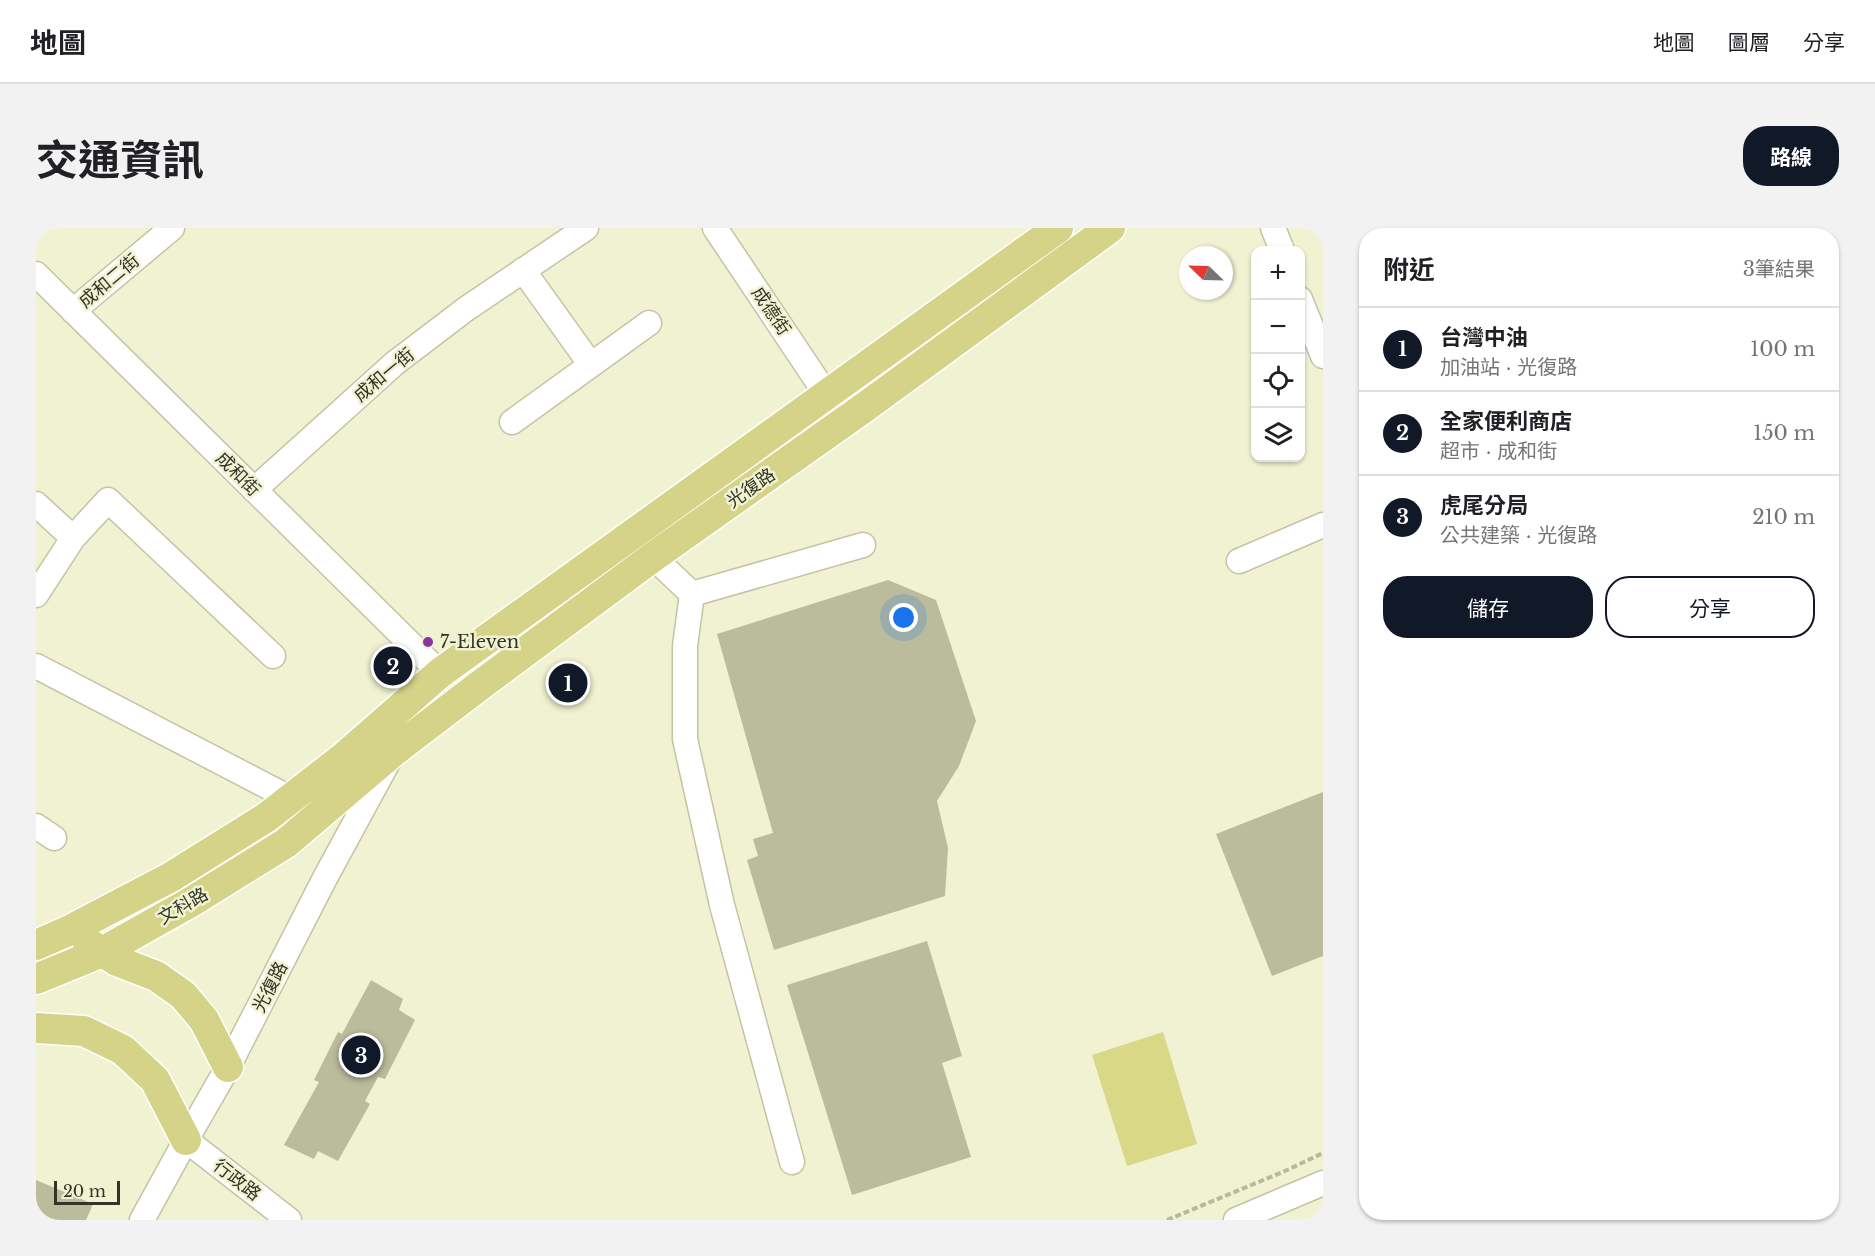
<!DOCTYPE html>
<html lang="zh-TW">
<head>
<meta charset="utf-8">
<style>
  :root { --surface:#fff; --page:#f2f2f2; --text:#202124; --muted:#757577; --line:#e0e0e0; --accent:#111827 }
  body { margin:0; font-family:"Libre Baskerville","Noto Sans TC",serif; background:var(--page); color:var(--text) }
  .controls { position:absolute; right:18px; top:18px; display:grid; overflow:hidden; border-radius:12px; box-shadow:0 2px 4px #0004 }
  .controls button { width:54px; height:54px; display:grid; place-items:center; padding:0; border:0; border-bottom:2px solid var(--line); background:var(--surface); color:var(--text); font:30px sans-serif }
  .compass { position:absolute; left:1143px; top:18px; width:54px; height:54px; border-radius:50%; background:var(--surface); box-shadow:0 2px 4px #0004; rotate:293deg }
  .scale { position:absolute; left:18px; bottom:15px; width:66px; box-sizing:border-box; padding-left:6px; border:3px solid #333427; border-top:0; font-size:16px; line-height:21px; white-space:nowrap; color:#333427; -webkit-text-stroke:4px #f1f2d1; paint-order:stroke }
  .you { position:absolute; left:868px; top:390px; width:21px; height:21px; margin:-15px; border:4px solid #fff; border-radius:50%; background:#1a73e8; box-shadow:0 0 0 9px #1a73e833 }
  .badge { display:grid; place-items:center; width:39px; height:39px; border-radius:50%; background:var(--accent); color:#fff; font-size:20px; font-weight:700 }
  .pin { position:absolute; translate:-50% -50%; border:3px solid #fff; box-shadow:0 2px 6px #0006 }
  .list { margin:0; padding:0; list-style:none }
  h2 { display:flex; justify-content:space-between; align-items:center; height:78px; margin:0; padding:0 24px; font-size:26px }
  h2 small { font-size:20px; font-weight:400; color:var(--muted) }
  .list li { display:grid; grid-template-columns:39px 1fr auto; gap:18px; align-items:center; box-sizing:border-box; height:84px; padding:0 24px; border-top:2px solid var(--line) }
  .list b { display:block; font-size:22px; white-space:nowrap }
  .list p { margin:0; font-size:20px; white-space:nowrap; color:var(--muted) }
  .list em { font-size:20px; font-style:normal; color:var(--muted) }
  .actions { display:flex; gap:12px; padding:18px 24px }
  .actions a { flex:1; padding:14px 0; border:2px solid var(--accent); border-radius:24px; text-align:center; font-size:21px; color:var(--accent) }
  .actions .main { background:var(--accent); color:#fff }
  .icon { flex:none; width:33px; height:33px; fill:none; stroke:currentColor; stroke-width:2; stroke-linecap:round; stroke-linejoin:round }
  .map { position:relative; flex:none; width:1287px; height:992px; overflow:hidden; border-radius:24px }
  header { display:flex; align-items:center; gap:36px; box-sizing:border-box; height:84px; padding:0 30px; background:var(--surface); border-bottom:2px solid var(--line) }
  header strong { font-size:28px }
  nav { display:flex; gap:33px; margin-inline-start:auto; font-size:21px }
  .intro { display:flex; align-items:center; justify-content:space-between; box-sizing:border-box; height:144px; padding:0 36px }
  h1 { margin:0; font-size:42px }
  .button { padding:15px 27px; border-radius:24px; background:var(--accent); color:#fff; font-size:21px; font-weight:700 }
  main { display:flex; gap:36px; padding:0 36px }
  aside { flex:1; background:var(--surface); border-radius:24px; box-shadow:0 2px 4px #0004 }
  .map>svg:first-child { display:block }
</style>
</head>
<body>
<header>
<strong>地圖</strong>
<nav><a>地圖</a><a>圖層</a><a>分享</a></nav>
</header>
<div class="intro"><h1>交通資訊</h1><a class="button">路線</a></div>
<main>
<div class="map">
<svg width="1287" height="992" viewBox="0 0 1287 992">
  <rect width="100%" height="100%" fill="#f1f2d1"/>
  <path fill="#d8d886" d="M 1127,804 L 1161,916 L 1091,938 L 1056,827 Z"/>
  <path fill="#bbbc9c" d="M 852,352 L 900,372 L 940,493 L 923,538 L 901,573 L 912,620 L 909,668 L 738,722 L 711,632 L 722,628 L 717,611 L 737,605 L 681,406 Z
    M 1287,564 L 1287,728 L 1236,748 L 1180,606 Z
    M 891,713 L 926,828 L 906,835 L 935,929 L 816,967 L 751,757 Z
    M 335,752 L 367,771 L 363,782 L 379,792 L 349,851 L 342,849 L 329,873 L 334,876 L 302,933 L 282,923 L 278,931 L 248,917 L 283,854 L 278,852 L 302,804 L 306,806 Z
    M 0,952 L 57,976 L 50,992 L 0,992 Z"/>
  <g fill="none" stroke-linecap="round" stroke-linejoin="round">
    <defs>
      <path id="minor" d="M 679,0 L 790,166
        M 1237,0 L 1246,22
        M 487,42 L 555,137
        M 0,46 L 404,445 L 358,523 L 289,650 L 192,839 L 150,912 L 106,992
        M 1264,71 L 1287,128
        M 37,83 L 136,0
        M 476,194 L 613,95
        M 218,262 L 359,135 L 430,81 L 550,0
        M 0,276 L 37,310
        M 617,329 L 656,366
        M 1203,333 L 1287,297
        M 0,367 L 37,310 L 72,272 L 237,428
        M 0,438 L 269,578
        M 0,598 L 18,610
        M 150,912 L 253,992
        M 756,934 L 686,677 L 649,511 L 649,418 L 656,366 L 827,317
        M 1200,992 L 1287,955"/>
      <path id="major" d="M 52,715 L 81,733 L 120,748 L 147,767 L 168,792 L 192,839
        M 0,717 L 32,703 L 135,649 L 231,589 L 308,529 L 404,445 L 1022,0
        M 0,751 L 66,724 L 155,674 L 250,615 L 358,523 L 443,458 L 617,329 L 829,179 L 1074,0
        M 0,800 L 48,803 L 87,822 L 119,852 L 150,912"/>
    </defs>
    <use href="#minor" stroke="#c3c4a4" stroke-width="27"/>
    <use href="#major" stroke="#fff" stroke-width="33"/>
    <path stroke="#b7b89d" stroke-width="4" stroke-dasharray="6 3" stroke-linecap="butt" d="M 1131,992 L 1249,943 L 1287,925"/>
    <use href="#minor" stroke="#fff" stroke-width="24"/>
    <use href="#major" stroke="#d4d388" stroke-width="30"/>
  </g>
  <circle fill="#8a34a1" stroke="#f1f2d1" stroke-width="2" cx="392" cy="414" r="6"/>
  <g text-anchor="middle" stroke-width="5" stroke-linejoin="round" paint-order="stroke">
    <g font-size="18" fill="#333427" stroke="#f1f2d1">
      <text transform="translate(73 53) rotate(-40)" y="6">成和二街</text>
      <text transform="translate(735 83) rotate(56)" y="6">成德街</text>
      <text transform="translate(348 147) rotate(-40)" y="6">成和一街</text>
      <text transform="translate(202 246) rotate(45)" y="6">成和街</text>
      <text transform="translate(715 260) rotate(-35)" y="6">光復路</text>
      <text transform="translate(147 678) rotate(-30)" y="6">文科路</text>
      <text transform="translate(234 759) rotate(-63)" y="6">光復路</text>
      <text transform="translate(201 952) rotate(38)" y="6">行政路</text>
    </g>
    <g font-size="18" fill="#333427" stroke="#f1f2d1" text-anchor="start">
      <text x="404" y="420">7-Eleven</text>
    </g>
  </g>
</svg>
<div class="controls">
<button>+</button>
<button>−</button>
<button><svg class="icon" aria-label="locate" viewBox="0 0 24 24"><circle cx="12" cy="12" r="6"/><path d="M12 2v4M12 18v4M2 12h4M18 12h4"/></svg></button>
<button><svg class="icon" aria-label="layers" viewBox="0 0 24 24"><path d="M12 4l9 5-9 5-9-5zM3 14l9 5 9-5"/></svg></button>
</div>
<svg class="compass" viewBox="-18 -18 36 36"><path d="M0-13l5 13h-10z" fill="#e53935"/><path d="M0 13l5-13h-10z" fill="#757577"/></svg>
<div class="scale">20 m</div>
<div class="you"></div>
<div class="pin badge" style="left:532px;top:455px">1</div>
<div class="pin badge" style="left:357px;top:438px">2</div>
<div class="pin badge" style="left:325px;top:827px">3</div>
</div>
<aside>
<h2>附近<small>3筆結果</small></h2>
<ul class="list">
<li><span class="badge">1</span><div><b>台灣中油</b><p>加油站 · 光復路</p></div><em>100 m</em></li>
<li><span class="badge">2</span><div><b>全家便利商店</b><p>超市 · 成和街</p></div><em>150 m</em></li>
<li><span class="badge">3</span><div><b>虎尾分局</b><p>公共建築 · 光復路</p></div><em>210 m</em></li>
</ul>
<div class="actions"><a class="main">儲存</a><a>分享</a></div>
</aside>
</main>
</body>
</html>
